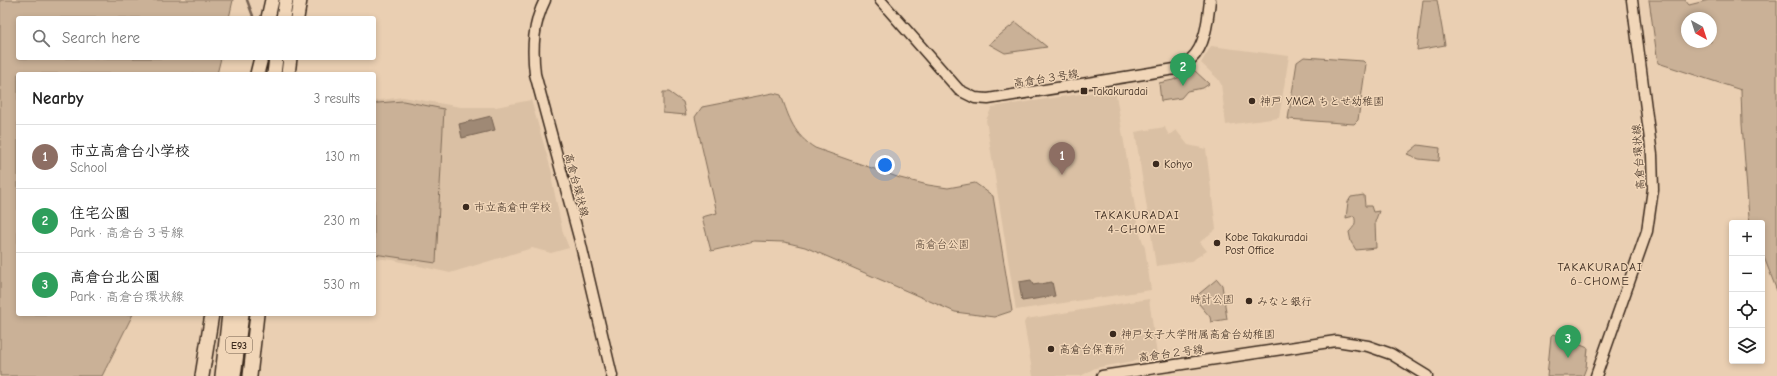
<!DOCTYPE html>
<html lang="en">
<head>
<meta charset="utf-8">
<style>
  :root { --surface:#fff; --page:#f2f2f2; --text:#222; --muted:#767676; --line:#e0e0e0; --accent:#3b2a1e }
  body { margin:0; font-family:"Comic Neue","Klee One",sans-serif; background:var(--page); color:var(--text) }
  .controls { position:absolute; right:12px; bottom:12px; display:grid; overflow:hidden; border-radius:4px; box-shadow:0 2px 6px #0003 }
  .controls button { width:36px; height:36px; display:grid; place-items:center; padding:0; border:0; border-bottom:1px solid var(--line); background:var(--surface); color:var(--text); font:20px sans-serif }
  .compass { position:absolute; left:1681px; top:12px; width:36px; height:36px; border-radius:50%; background:var(--surface); box-shadow:0 2px 6px #0003; rotate:141deg }
  .you { position:absolute; left:885px; top:165px; width:14px; height:14px; margin:-10px; border:3px solid #fff; border-radius:50%; background:#1a73e8; box-shadow:0 0 0 6px #1a73e833 }
  .badge { display:grid; place-items:center; width:26px; height:26px; border-radius:50%; background:var(--accent); color:#fff; font-size:13px; font-weight:700 }
  .pin { position:absolute; translate:-50% -33px; filter:drop-shadow(0 1px 2px #0008) }
  .pin::after { content:''; position:absolute; top:21px; width:14px; height:12px; background:inherit; clip-path:polygon(0 0,100% 0,50% 100%) }
  .list { margin:0; padding:0; list-style:none }
  h2 { display:flex; justify-content:space-between; align-items:center; height:52px; margin:0; padding:0 16px; font-size:17px }
  h2 small { font-size:13px; font-weight:400; color:var(--muted) }
  .list li { display:grid; grid-template-columns:26px 1fr auto; gap:12px; align-items:center; box-sizing:border-box; height:64px; padding:0 16px; border-top:1px solid var(--line) }
  .list b { display:block; font-size:15px; white-space:nowrap }
  .list p { margin:0; font-size:13px; white-space:nowrap; color:var(--muted) }
  .list em { font-size:13px; font-style:normal; color:var(--muted) }
  .icon { flex:none; width:22px; height:22px; fill:none; stroke:currentColor; stroke-width:2; stroke-linecap:round; stroke-linejoin:round }
  .map { position:relative; flex:none; width:1777px; height:376px; overflow:hidden }
  .search { position:absolute; background:var(--surface); box-shadow:0 2px 6px #0003; left:16px; top:16px; width:360px; height:44px; display:flex; align-items:center; gap:10px; box-sizing:border-box; padding:0 14px; border-radius:4px; color:var(--muted); font-size:15px }
  .panel { position:absolute; background:var(--surface); box-shadow:0 2px 6px #0003; left:16px; top:72px; width:360px; height:244px; border-radius:4px }
  .map>svg:first-child { display:block }
</style>
</head>
<body>
<div class="map">
<svg width="1777" height="376" viewBox="0 0 1777 376">
  <rect width="100%" height="100%" fill="#eacfb2"/>
  <filter id="ink" filterUnits="userSpaceOnUse"><feTurbulence type="fractalNoise" baseFrequency=".025" numOctaves="2"/><feDisplacementMap in="SourceGraphic" scale="8" xChannelSelector="R" yChannelSelector="G"/><feConvolveMatrix kernelMatrix="1 2 1 2 8 2 1 2 1" color-interpolation-filters="sRGB"/></filter>
  <g filter="url(#ink)">
    <path fill="#dac0a4" d="M 1211,46 L 1289,56 L 1279,118 L 1226,125 L 1221,84 L 1218,79 L 1201,63 Z
      M 1115,89 L 1139,231 L 1145,248 L 1151,290 L 1016,310 L 986,120 L 992,107 Z
      M 403,97 L 461,107 L 496,107 L 531,100 L 552,173 L 552,181 L 563,233 L 569,248 L 551,253 L 532,248 L 450,273 L 393,260 L 374,258 L 374,101 Z
      M 1165,127 L 1166,130 L 1169,135 L 1176,130 L 1188,145 L 1206,149 L 1216,229 L 1200,242 L 1207,251 L 1191,261 L 1156,266 L 1135,132 Z
      M 1149,299 L 1157,355 L 1150,358 L 1095,368 L 1081,376 L 1033,376 L 1024,323 L 1026,319 Z"/>
    <path fill="#cab197" stroke="#826e5a" fill-rule="evenodd" d="M 0,0 L 233,0 L 229,18 L 18,18 L 18,58 L 221,58 L 217,74 L 18,74 L 18,314 L 133,314 L 102,376 L 0,376 Z
      M 1423,0 L 1437,0 L 1445,45 L 1417,50 Z
      M 1649,0 L 1685,0 L 1689,5 L 1709,0 L 1777,0 L 1777,291 L 1762,252 L 1762,223 L 1751,223 L 1749,217 L 1742,124 L 1741,90 L 1658,63 ZM 1687,18 L 1711,18 L 1711,42 L 1687,42 Z
      M 1016,22 L 1047,47 L 1005,53 L 989,44 Z
      M 1304,57 L 1363,61 L 1366,64 L 1358,120 L 1354,124 L 1288,119 L 1297,62 Z
      M 1194,70 L 1209,84 L 1203,88 L 1187,91 L 1181,98 L 1161,101 L 1159,83 L 1173,80 Z
      M 663,92 L 669,92 L 683,102 L 686,115 L 663,113 Z
      M 773,93 L 781,95 C 789,118 794,135 815,148 L 900,178 L 928,185 L 948,188 L 975,183 L 993,196 L 1012,311 L 994,317 L 955,312 L 805,247 L 784,242 L 754,241 L 711,251 L 702,217 L 717,213 L 695,117 L 702,107 Z
      M 403,101 L 444,109 L 436,263 L 374,254 L 374,105 L 378,103 Z
      M 1418,145 L 1440,148 L 1439,161 L 1419,159 L 1407,154 Z
      M 1364,195 L 1365,206 L 1371,206 L 1373,212 L 1379,211 L 1375,222 L 1376,248 L 1356,250 L 1351,242 L 1349,232 C 1354,227 1357,223 1354,216 L 1346,218 L 1348,202 L 1351,197 Z
      M 1217,279 L 1222,285 L 1227,319 L 1211,322 L 1210,317 L 1194,298 Z
      M 1553,334 L 1588,348 L 1586,368 L 1583,376 L 1547,376 L 1551,336 Z"/>
    <path fill="#9f8974" stroke="#776352" d="M 491,116 L 495,130 L 462,138 L 459,124 Z
      M 1031,280 L 1033,285 L 1052,282 L 1055,296 L 1022,301 L 1019,282 Z"/>
    <g fill="none" stroke-linecap="round" stroke-linejoin="round">
      <path stroke="#776352" stroke-width="2.5" d="M 247,0 L 253,16"/>
      <defs>
        <path id="secondary" d="M 545,0 C 533,24 532,48 535,74 L 580,241 L 612,376
          M 880,0 L 959,90 L 975,98 L 988,99 L 1175,69 C 1180,66 1186,63 1191,59 C 1206,46 1208,18 1210,0
          M 1102,376 L 1336,341 L 1368,346 L 1391,354 L 1427,376
          M 1596,376 L 1647,231 L 1653,189 L 1652,155 L 1632,0"/>
        <path id="highway" d="M 268,18 L 272,0
          M 283,18 L 286,0
          M 297,18 L 300,0
          M 257,74 L 261,58
          M 274,74 L 276,58
          M 288,74 L 290,58
          M 202,376 L 212,314
          M 222,376 L 229,314
          M 234,376 L 242,314
          M 250,376 L 257,314"/>
      </defs>
      <use href="#secondary" stroke="#3b2a1e" stroke-width="13"/>
      <use href="#highway" stroke="#3b2a1e" stroke-width="16"/>
      <use href="#secondary" stroke="#f1d6b8" stroke-width="10"/>
      <use href="#highway" stroke="#f1d6b8" stroke-width="13"/>
    </g>
  </g>
  <g fill="#3b2a1e" stroke="#f1d6b8" stroke-width="1.5">
    <rect x="1080" y="87" width="8" height="8" rx="2"/>
    <circle cx="1252" cy="101" r="4"/>
    <circle cx="1156" cy="164" r="4"/>
    <circle cx="466" cy="207" r="4"/>
    <circle cx="1217" cy="243" r="4"/>
    <circle cx="1249" cy="301" r="4"/>
    <circle cx="1113" cy="334" r="4"/>
    <circle cx="1051" cy="349" r="4"/>
  </g>
  <g text-anchor="middle" stroke-width="3" stroke-linejoin="round" paint-order="stroke">
    <rect fill="#f1d6b8" stroke="#725e4c" stroke-width="1" x="226" y="337" width="26" height="16" rx="3"/>
    <g font-size="10" font-weight="bold" fill="#3b2a1e">
      <text x="239" y="349">E93</text>
    </g>
    <g font-size="11" fill="#3b2a1e" stroke="#f1d6b8">
      <text transform="translate(1046 78) rotate(-9)" y="4">高倉台３号線</text>
      <text transform="translate(1638 157) rotate(-94)" y="4">高倉台環状線</text>
      <text transform="translate(577 185) rotate(75)" y="4">高倉台環状線</text>
      <text transform="translate(1171 353) rotate(-8)" y="4">高倉台２号線</text>
    </g>
    <g font-size="11" fill="#3b2a1e" stroke="#f1d6b8" text-anchor="start">
      <text x="1092" y="95">Takakuradai</text>
      <text x="1260" y="105">神戸 YMCA ちとせ幼稚園</text>
      <text x="1164" y="168">Kohyo</text>
      <text x="474" y="211">市立高倉中学校</text>
      <text x="1225" y="241">Kobe Takakuradai<tspan x="1225" dy="13">Post Office</tspan></text>
      <text x="1257" y="305">みなと銀行</text>
      <text x="1121" y="338">神戸女子大学附属高倉台幼稚園</text>
      <text x="1059" y="353">高倉台保育所</text>
    </g>
    <g font-size="11" fill="#503e30" stroke="#f1d6b8">
      <text x="942" y="248">高倉台公園</text>
      <text x="1212" y="303">時計公園</text>
    </g>
    <g font-size="12" letter-spacing="1" fill="#3b2a1e" stroke="#f1d6b8">
      <text x="1137" y="219">TAKAKURADAI<tspan x="1137" dy="14">4-CHOME</tspan></text>
      <text x="1600" y="271">TAKAKURADAI<tspan x="1600" dy="14">6-CHOME</tspan></text>
    </g>
  </g>
</svg>
<div class="controls">
<button>+</button>
<button>−</button>
<button><svg class="icon" aria-label="locate" viewBox="0 0 24 24"><circle cx="12" cy="12" r="6"/><path d="M12 2v4M12 18v4M2 12h4M18 12h4"/></svg></button>
<button><svg class="icon" aria-label="layers" viewBox="0 0 24 24"><path d="M12 4l9 5-9 5-9-5zM3 14l9 5 9-5"/></svg></button>
</div>
<svg class="compass" viewBox="-18 -18 36 36"><path d="M0-13l5 13h-10z" fill="#e53935"/><path d="M0 13l5-13h-10z" fill="#767676"/></svg>
<div class="you"></div>
<div class="pin badge" style="left:1062px;top:175px;background:#8d6e63">1</div>
<div class="pin badge" style="left:1183px;top:86px;background:#2e9e5b">2</div>
<div class="pin badge" style="left:1568px;top:358px;background:#2e9e5b">3</div>
<div class="search"><svg class="icon" aria-label="search" viewBox="0 0 24 24"><circle cx="10" cy="10" r="6"/><path d="M15 15l6 6"/></svg>Search here</div>
<section class="panel">
<h2>Nearby<small>3 results</small></h2>
<ul class="list">
<li><span class="badge" style="background:#8d6e63">1</span><div><b>市立高倉台小学校</b><p>School</p></div><em>130 m</em></li>
<li><span class="badge" style="background:#2e9e5b">2</span><div><b>住宅公園</b><p>Park · 高倉台３号線</p></div><em>230 m</em></li>
<li><span class="badge" style="background:#2e9e5b">3</span><div><b>高倉台北公園</b><p>Park · 高倉台環状線</p></div><em>530 m</em></li>
</ul>
</section>
</div>
</body>
</html>
